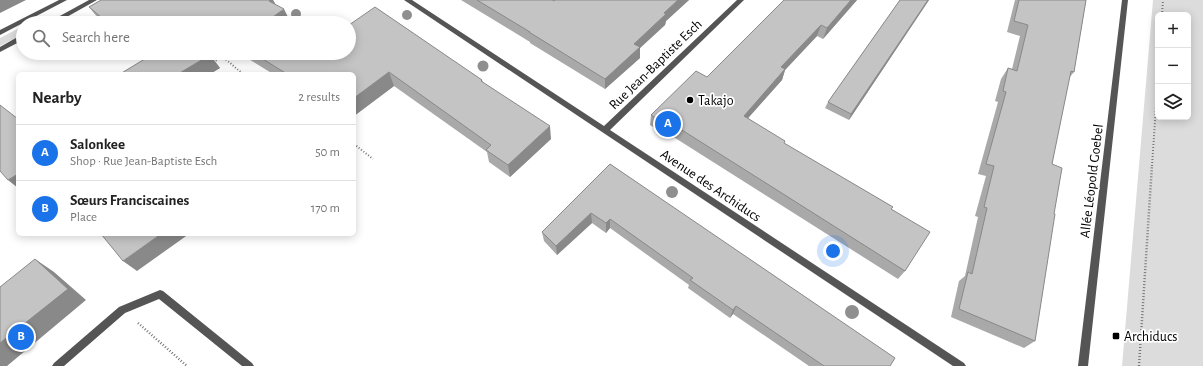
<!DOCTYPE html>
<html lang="en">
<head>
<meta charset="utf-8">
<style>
  :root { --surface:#fff; --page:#f6f6f6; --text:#222; --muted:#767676; --line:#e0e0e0; --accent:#1a73e8 }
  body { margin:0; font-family:"Alegreya Sans",sans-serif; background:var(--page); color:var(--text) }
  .controls { position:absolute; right:12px; top:12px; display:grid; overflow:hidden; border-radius:6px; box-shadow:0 2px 10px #0003 }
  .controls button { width:36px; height:36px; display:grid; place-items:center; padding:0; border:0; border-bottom:1px solid var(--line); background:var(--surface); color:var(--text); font:20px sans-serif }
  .you { position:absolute; left:833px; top:251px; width:14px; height:14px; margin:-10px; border:3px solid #fff; border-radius:50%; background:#1a73e8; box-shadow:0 0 0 6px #1a73e833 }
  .badge { display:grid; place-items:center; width:26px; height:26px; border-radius:50%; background:var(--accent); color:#fff; font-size:13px; font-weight:700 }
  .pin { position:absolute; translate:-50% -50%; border:2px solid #fff; box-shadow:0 1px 4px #0006 }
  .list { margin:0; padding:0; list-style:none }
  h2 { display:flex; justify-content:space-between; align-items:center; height:52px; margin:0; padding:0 16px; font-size:17px }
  h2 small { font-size:13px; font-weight:400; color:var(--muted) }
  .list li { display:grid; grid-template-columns:26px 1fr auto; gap:12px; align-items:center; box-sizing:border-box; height:56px; padding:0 16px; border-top:1px solid var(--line) }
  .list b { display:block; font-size:15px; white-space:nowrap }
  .list p { margin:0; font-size:13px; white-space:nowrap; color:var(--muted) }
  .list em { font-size:13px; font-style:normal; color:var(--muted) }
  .icon { flex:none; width:22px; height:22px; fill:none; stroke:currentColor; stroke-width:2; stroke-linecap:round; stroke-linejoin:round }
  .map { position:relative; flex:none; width:1203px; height:366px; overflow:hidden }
  .search { position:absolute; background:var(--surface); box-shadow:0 2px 10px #0003; left:16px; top:16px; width:340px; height:44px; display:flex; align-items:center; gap:10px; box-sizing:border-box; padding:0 14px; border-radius:22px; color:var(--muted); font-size:15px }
  .panel { position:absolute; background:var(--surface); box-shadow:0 2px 10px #0003; left:16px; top:72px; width:340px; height:164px; border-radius:6px }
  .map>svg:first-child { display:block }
</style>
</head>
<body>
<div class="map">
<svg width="1203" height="366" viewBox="0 0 1203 366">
  <rect width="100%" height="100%" fill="#fff"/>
  <path fill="#dcdcdc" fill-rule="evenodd" d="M 1153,0 L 1203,0 L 1203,366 L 1122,366 ZM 1158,15 L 1188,15 L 1188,117 L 1158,117 Z
    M 23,26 L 23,34 L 0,46 L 0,38 Z"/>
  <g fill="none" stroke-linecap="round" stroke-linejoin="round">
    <path stroke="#777" stroke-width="2" stroke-dasharray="1 2" stroke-linecap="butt" d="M 1162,15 L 1163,0
      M 213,62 L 223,57 L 243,74
      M 354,144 L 373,159
      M 1152,166 L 1158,76"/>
    <path stroke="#777" stroke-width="2.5" stroke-dasharray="1 2" stroke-linecap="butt" d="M 138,323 L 187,366
      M 1139,366 L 1152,165"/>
    <path fill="#555" fill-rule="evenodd" d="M 160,290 L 163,291 L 252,363 L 254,366 L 242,366 L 159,299 L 125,313 L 64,366 L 52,366 L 54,363 L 119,307 Z"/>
    <path fill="#555" fill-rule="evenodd" d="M 404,0 L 412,0 L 604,126 L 737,0 L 744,0 L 610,130 L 964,363 L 966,366 L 953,366 Z
      M 1122,0 L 1128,0 L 1088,366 L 1078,366 Z"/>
    <path fill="#555" fill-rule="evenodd" d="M 59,0 L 67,0 L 0,35 L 0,30 Z
      M 89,0 L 97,0 L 56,23 L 47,23 Z
      M 21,35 L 23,35 L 23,40 L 0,52 L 0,47 Z"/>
  </g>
  <g fill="#8f8f8f">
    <circle cx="296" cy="14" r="5"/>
    <circle cx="407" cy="15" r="5"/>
    <circle cx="483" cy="66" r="5.5"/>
    <circle cx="672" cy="192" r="6"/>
    <circle cx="852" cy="312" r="7"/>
  </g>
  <path fill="#a9a9a9" d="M 101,0 L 273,0 L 275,4 L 291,23 L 102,23 L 89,7 Z
    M 461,0 L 552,0 L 554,1 L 555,0 L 689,0 L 666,21 L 665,25 L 640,48 L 640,58 L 605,89 L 530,43 L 530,42 Z
    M 784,0 L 857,0 L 823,39 L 817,36 L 785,70 L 782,80 L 748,118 L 784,144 L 893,207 L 891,209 L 905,271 L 898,279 L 672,136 L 670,138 L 650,125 L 651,115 L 707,77 Z
    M 900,0 L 929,0 L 849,120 L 825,108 L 828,102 Z
    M 1015,0 L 1086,0 L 1074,72 L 1069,78 L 1052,164 L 1054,214 L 1035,341 L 1024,348 L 951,317 L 959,281 L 965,276 L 978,217 L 975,216 L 986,176 L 978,174 L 998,102 L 995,101 L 1001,79 L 1008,68 L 1012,69 L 1020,36 L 1007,32 Z
    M 140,53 L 209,53 L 210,55 L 220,68 L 210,74 L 120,74 L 146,59 Z
    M 239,53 L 349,53 L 482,80 L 483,82 L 551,139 L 510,177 L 489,162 L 487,152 L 394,86 L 354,116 L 354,74 L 273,74 Z
    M 610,164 L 890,366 L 809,366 L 733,314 L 730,318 L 688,288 L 689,285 L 610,228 L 606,233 L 592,223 L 557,255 L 544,241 L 542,232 Z"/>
  <path fill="#898989" d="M 0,0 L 26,0 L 0,13 Z
    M 270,0 L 273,0 L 280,12 L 269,1 Z
    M 678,0 L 689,0 L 666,21 L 665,25 L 640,48 L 640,58 L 605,89 L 605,79 L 634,44 L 664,13 Z
    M 851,0 L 857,0 L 823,39 L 827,28 Z
    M 928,0 L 929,0 L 849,120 L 851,114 Z
    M 284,9 L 291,23 L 267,23 L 266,22 Z
    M 196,18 L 199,23 L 193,23 Z
    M 821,25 L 817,36 L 785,70 L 782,80 L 741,126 L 744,116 L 781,67 Z
    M 210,55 L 220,68 L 210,74 L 178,74 Z
    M 389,72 L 394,86 L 354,116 L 354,98 Z
    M 674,125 L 672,136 L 670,138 L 671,128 Z
    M 550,126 L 551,139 L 510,177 L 508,165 Z
    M 18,174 L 18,188 L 8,180 Z
    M 591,213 L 592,223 L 557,255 L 556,246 Z
    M 610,219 L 610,228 L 606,233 L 606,223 Z
    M 161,234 L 189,234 L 137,271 L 123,261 Z
    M 35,259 L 54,272 L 86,300 L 7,366 L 0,366 L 0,343 Z
    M 736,306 L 733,314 L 730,318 L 733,310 Z"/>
  <path fill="#c4c4c4" stroke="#898989" d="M 101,0 L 270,0 L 269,1 L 284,9 L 266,22 L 268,23 L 204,23 L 196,18 L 193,23 L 112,23 L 110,22 L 108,23 L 89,7 Z
    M 477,0 L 552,0 L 554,1 L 555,0 L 678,0 L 664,13 L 666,14 L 634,44 L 640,47 L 605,79 L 529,32 L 530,32 Z
    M 784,0 L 851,0 L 827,28 L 821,25 L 781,67 L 785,69 L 744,116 L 785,141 L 784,143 L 893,207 L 891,209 L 930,232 L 905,271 L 674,125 L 671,128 L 651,115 L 696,71 L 707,77 Z
    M 900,0 L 928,0 L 851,114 L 828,102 Z
    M 1019,0 L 1086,0 L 1074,72 L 1071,71 L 1052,164 L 1062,168 L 1054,214 L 1055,214 L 1035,341 L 959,309 L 968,272 L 972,274 L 987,208 L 984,207 L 994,166 L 986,164 L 1006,92 L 1003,91 L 1008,68 L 1017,71 L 1028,25 L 1014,21 Z
    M 375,7 L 482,80 L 481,81 L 550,126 L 508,165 L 486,150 L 491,145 L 389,72 L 354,98 L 354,74 L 287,74 L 253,53 L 349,53 L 349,25 Z
    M 144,53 L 209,53 L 210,55 L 178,74 L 120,74 L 148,57 Z
    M 0,105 L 18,119 L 18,174 L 8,180 L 0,171 Z
    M 610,164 L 895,358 L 890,366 L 824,366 L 736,306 L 733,310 L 690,280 L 693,278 L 610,219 L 606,223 L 591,213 L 556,246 L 542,232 Z
    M 101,234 L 161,234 L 123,261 Z
    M 35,259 L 68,289 L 0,343 L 0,287 Z"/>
  <g fill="#000" stroke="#fff" stroke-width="1.5">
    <circle cx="690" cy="100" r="4"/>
    <rect x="1112" y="332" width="8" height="8" rx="2"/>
  </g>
  <g text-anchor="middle" stroke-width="3.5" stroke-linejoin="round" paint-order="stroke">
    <g font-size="14" fill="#000" stroke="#fff">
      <text transform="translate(655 64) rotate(-44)" y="5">Rue Jean-Baptiste Esch</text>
      <text transform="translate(1091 181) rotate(-83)" y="5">Allée Léopold Goebel</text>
      <text transform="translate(711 185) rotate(34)" y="5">Avenue des Archiducs</text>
    </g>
    <g font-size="14" fill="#000" stroke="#fff" text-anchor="start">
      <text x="698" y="105">Takajo</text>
      <text x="1124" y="341">Archiducs</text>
    </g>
  </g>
</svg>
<div class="controls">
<button>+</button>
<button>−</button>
<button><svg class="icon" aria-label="layers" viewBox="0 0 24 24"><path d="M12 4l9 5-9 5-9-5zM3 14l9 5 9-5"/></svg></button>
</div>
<div class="you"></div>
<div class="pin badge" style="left:668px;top:124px">A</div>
<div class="pin badge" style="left:21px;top:337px">B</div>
<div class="search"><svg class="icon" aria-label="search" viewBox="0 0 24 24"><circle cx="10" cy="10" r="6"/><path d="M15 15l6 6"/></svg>Search here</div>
<section class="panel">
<h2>Nearby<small>2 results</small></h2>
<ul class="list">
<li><span class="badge">A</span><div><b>Salonkee</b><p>Shop · Rue Jean-Baptiste Esch</p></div><em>50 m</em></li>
<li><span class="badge">B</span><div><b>Sœurs Franciscaines</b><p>Place</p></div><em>170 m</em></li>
</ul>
</section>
</div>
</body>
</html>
